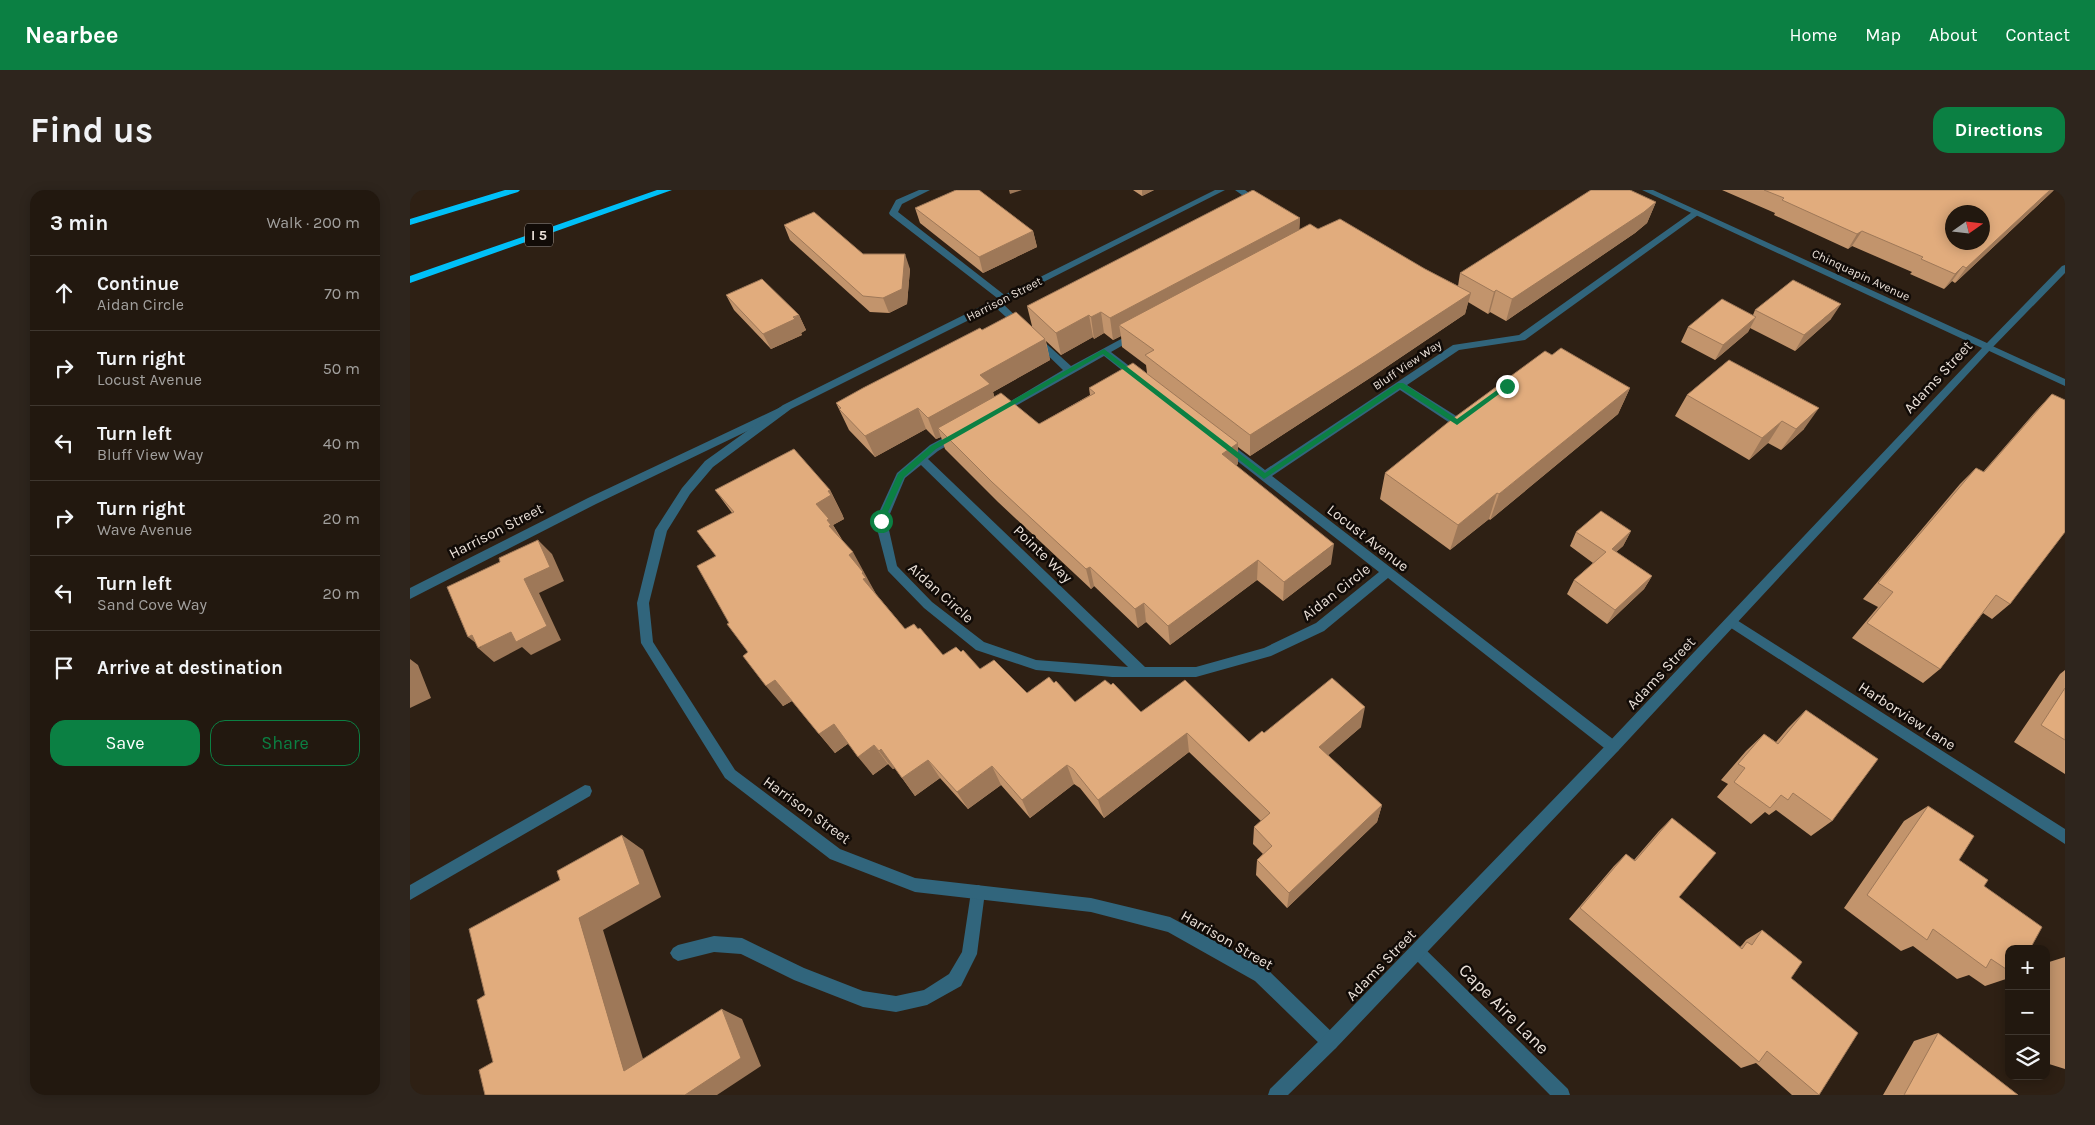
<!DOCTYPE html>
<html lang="en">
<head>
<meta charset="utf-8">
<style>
  :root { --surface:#22180f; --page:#2e251d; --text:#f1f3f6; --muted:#a2a09e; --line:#3f372f; --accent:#0b8043 }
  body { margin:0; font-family:Karla,sans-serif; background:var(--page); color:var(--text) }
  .controls { position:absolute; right:15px; bottom:15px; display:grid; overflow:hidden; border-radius:10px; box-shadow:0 2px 12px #0003 }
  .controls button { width:45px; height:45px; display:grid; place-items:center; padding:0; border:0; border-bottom:1px solid var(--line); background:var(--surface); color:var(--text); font:25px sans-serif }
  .compass { position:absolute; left:1535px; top:15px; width:45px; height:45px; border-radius:50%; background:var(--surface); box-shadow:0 2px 12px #0003; rotate:76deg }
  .stop { position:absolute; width:15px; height:15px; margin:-11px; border:4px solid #0b8043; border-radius:50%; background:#fff }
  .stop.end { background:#0b8043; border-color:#fff; box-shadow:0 1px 5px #0008 }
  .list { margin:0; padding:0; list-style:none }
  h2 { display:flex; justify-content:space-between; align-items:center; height:65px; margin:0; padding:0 20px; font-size:21px }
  h2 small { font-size:16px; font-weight:400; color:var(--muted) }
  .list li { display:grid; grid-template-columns:32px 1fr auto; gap:15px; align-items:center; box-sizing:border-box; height:75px; padding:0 20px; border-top:1px solid var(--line) }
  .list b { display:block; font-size:19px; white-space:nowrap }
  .list p { margin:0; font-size:16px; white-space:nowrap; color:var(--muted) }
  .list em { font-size:16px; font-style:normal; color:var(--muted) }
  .actions { display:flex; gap:10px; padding:15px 20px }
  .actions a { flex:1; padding:11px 0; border:1px solid var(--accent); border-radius:15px; text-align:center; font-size:18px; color:var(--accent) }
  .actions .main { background:var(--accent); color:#fff }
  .icon { flex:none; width:28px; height:28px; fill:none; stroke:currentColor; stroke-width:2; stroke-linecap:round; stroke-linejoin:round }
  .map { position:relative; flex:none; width:1655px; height:905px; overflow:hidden; border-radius:15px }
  header { display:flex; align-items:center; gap:30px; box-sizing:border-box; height:70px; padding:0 25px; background:var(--accent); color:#fff }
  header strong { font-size:24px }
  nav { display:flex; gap:28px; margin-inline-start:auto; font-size:18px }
  .intro { display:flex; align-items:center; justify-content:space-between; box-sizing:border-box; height:120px; padding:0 30px }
  h1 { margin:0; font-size:35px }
  .button { padding:12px 22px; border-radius:15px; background:var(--accent); color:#fff; font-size:18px; font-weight:700 }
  main { display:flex; gap:30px; padding:0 30px }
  aside { flex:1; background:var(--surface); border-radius:15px; box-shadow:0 2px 12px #0003 }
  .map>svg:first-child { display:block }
</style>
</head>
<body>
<header>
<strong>Nearbee</strong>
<nav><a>Home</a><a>Map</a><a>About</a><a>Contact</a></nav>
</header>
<div class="intro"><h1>Find us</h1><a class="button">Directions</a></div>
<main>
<aside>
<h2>3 min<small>Walk · 200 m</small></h2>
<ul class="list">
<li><svg class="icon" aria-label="ahead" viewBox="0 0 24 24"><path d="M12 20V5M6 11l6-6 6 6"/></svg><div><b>Continue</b><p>Aidan Circle</p></div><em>70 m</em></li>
<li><svg class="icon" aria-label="right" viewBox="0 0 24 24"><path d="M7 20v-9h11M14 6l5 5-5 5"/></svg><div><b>Turn right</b><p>Locust Avenue</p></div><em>50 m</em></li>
<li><svg class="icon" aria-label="left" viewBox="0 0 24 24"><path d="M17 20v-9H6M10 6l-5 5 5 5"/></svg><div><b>Turn left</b><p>Bluff View Way</p></div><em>40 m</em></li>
<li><svg class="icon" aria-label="right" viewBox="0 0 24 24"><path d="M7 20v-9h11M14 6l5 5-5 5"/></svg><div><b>Turn right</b><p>Wave Avenue</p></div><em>20 m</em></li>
<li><svg class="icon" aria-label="left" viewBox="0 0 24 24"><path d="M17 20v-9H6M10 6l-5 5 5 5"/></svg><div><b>Turn left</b><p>Sand Cove Way</p></div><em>20 m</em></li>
<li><svg class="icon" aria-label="arrive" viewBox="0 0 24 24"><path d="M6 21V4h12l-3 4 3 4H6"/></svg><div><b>Arrive at destination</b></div></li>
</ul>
<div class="actions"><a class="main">Save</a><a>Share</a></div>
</aside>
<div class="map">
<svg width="1655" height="905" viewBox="0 0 1655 905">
  <rect width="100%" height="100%" fill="#2e2014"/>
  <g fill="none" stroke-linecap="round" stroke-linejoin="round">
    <path fill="#31657c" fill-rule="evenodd" d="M 509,0 L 520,0 L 492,14 L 488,22 L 597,107 L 597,111 L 591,111 L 480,25 L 479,23 L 486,10 Z
      M 371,217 L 376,221 L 375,223 L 186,314 L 0,409 L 0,398 L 178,308 Z
      M 175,595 L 180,596 L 182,601 L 180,606 L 0,710 L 0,695 Z
      M 568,695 L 573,697 L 575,702 L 567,764 L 551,796 L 517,815 L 486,822 L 453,817 L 384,790 L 331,764 L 304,762 L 268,771 L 263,768 L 260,763 L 263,758 L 268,755 L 304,746 L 332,748 L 394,778 L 453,801 L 486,806 L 514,800 L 539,784 L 552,762 L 561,702 L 563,697 Z"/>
    <path fill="#31657c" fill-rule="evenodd" d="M 805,0 L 815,0 L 592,113 L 615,135 L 615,139 L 609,139 L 585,117 L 381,219 L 303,277 L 280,304 L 257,341 L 239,413 L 243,452 L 325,580 L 430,659 L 505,688 L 681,708 L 760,727 L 857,779 L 926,846 L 928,852 L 926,858 L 920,860 L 914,858 L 845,791 L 758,742 L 681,722 L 505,702 L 420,669 L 315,588 L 231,453 L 227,413 L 245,340 L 272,298 L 295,271 L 373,215 Z
      M 825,0 L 835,0 L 853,13 L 846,15 Z
      M 1285,20 L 1289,23 L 1288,25 L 1115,150 L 1049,160 L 997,195 L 1051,229 L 1052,232 L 1051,235 L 1043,235 L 990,200 L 862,286 L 1208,553 L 1210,557 L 1208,561 L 1203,563 L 1198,561 L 978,388 L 914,441 L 861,466 L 786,487 L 702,487 L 626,480 L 566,460 L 514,418 L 478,381 L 465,331 L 487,283 L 520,255 L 548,240 L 552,241 L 553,244 L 552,247 L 528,261 L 518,269 L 735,477 L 786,477 L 854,458 L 906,433 L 969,382 L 812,259 L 811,256 L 812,253 L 820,253 L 855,280 L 1043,155 L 1109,145 ZM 511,275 L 718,477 L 626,470 L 574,452 L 522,412 L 487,376 L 477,331 L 495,288 Z
      M 726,141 L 731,144 L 729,146 L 701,162 L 731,185 L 731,189 L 723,189 L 694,166 L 593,223 L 589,225 L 584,221 L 653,180 L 624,152 L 624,148 L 630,148 L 661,176 Z
      M 1578,154 L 1655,189 L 1655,196 L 1575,159 L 1573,157 Z
      M 1322,427 L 1655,639 L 1655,654 L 1318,436 L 1316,432 L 1318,428 Z
      M 1007,753 L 1012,756 L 1158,899 L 1160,905 L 1140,905 L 1002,766 L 999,761 L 1002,756 Z"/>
    <path fill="#31657c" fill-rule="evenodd" d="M 1232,0 L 1243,0 L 1577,153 L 1652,76 L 1655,75 L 1655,83 L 1581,159 L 1208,561 L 926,858 L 878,905 L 858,905 L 860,899 L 914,846 L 1198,553 L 1572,158 Z"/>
    <path fill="#00c0f8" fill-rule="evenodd" d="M 95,0 L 110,0 L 108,2 L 0,35 L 0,29 Z
      M 247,0 L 262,0 L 0,93 L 0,86 Z"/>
  </g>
  <path fill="#c2946c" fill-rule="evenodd" d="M 723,0 L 744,0 L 732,6 Z
    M 1312,0 L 1644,0 L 1545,93 L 1542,91 L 1534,99 L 1500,84 L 1502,82 L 1442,56 L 1438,59 L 1364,25 L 1365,23 Z
    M 1246,12 L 1237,33 L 1225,43 L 1096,131 L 1080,122 L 1078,124 L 1058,112 L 1055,124 L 963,186 L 840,266 L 828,257 L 828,274 L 826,275 L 921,374 L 873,411 L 847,390 L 760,455 L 736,432 L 728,438 L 684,396 L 681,399 L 588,312 L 535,259 L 531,247 L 526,249 L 516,239 L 465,267 L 439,240 L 426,213 L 572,140 L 622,136 L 617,116 L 890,28 L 889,39 L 908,39 L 1015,79 L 1048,96 L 1050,83 ZM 694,143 L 703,150 L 711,146 L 712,157 L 736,175 L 737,183 L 679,198 L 680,205 L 629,234 L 584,206 L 583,202 L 640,170 L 636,151 L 651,165 L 683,147 L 684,149 Z
    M 505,18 L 623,41 L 627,57 L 573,83 L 510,33 Z
    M 374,35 L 453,64 L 500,79 L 497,114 L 479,123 L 460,122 L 380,50 Z
    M 316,105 L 389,125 L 396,140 L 391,143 L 392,145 L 361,159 L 324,120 Z
    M 1345,120 L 1421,129 L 1385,161 L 1340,138 L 1338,142 L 1305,170 L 1271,152 L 1278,137 L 1343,125 Z
    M 1142,165 L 1220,198 L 1208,224 L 1080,330 L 1079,329 L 1040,360 L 970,309 L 975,283 Z
    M 1319,170 L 1394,239 L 1371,260 L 1358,253 L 1339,270 L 1265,226 L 1277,205 Z
    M 1642,204 L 1600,414 L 1582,429 L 1573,423 L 1530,479 L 1513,493 L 1442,448 L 1468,417 L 1453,409 L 1550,294 L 1566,278 L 1573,282 L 1626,221 Z
    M 305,300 L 420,300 L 432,324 L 434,329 L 423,335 L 466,404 L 495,439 L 508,439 L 533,465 L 551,462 L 570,479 L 617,503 L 665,512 L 731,522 L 839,552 L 854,543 L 951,537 L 918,565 L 972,615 L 967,632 L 877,718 L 846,685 L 847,670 L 853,664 L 843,654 L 844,637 L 851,631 L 779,562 L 694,628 L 670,598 L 664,594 L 620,628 L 591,595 L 558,619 L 530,588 L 505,606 L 485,578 L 483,579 L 478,574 L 463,585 L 439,553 L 425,563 L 382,511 L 373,516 L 319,433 L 306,366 L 322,323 Z
    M 1221,341 L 1213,356 L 1206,362 L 1242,386 L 1234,399 L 1197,434 L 1157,404 L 1164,390 L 1183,373 L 1160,356 L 1166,342 Z
    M 1655,480 L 1655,584 L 1604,552 L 1650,484 Z
    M 1396,520 L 1422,631 L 1401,646 L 1366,620 L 1359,625 L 1355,622 L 1341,634 L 1307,607 L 1318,594 L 1311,590 L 1336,561 L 1354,544 L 1366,552 L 1378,538 Z
    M 1518,616 L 1549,670 L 1574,696 L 1599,759 L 1599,788 L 1575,796 L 1559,785 L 1547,789 L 1503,756 L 1491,761 L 1434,718 L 1494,631 Z
    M 1262,628 L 1269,707 L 1330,757 L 1332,755 L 1336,750 L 1352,740 L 1381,788 L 1409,905 L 1382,905 L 1346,873 L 1331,878 L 1159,729 L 1204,676 L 1216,664 L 1224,670 L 1249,641 Z
    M 1655,767 L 1655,879 L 1639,874 L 1636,839 L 1636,773 Z
    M 1528,843 L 1608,905 L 1473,905 L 1504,851 Z"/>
  <path fill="#9e7858" d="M 599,0 L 612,0 L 600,4 Z
    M 732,0 L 744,0 L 732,6 Z
    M 1640,0 L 1644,0 L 1545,93 L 1556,78 Z
    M 1246,12 L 1237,33 L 1225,43 L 1096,131 L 1102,109 Z
    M 890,28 L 889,49 L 709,135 L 711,146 L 703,150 L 700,128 Z
    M 623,41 L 627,57 L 573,83 L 569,67 Z
    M 1452,41 L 1442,56 L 1438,59 L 1447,44 Z
    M 495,64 L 500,79 L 497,114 L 479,123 L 473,108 Z
    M 1553,76 L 1542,91 L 1534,99 L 1545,84 Z
    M 1086,100 L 1080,122 L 1078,124 L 1084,102 Z
    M 1061,103 L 1055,124 L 963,186 L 840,266 L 840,245 Z
    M 1431,114 L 1421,129 L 1385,161 L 1394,145 Z
    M 691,122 L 694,143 L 684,149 L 681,127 Z
    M 389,125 L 396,140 L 391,143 L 392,145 L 361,159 L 353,144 Z
    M 679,125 L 683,147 L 651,165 L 646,143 Z
    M 1346,127 L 1338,142 L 1305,170 L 1313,155 Z
    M 635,149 L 640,170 L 583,202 L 587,215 L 528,238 L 531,247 L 526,249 L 518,228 L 570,185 Z
    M 1220,198 L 1208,224 L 1080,330 L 1089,304 Z
    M 508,218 L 516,239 L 465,267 L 455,246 Z
    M 1409,218 L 1394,239 L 1371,260 L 1386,239 Z
    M 1372,231 L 1358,253 L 1339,270 L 1352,248 Z
    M 828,253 L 828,274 L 813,285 L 812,264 Z
    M 420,300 L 432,324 L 434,329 L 423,335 L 432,352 L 433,359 L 406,314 Z
    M 1087,303 L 1079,329 L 1040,360 L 1048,335 Z
    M 1221,341 L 1213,356 L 1194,373 L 1202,359 Z
    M 128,350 L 142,364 L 154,391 L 129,403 L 151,450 L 121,465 L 112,457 L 84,472 L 68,458 L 71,457 L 58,447 L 114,389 Z
    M 924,354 L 921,374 L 873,411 L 874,392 Z
    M 443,362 L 466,404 L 466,412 L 439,365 Z
    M 848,370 L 847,390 L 760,455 L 758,436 Z
    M 680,377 L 684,396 L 681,399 L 676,379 Z
    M 1242,386 L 1234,399 L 1197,434 L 1205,420 Z
    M 734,413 L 736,432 L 728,438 L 725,419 Z
    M 0,469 L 8,475 L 21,508 L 0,518 Z
    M 365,490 L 382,511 L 373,516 L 356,496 Z
    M 955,517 L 951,537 L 906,576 L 909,557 Z
    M 424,534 L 439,553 L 425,563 L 409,544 Z
    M 777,543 L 779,562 L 694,628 L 688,610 Z
    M 464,555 L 478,574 L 463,585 L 448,567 Z
    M 471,559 L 485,578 L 483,579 L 469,561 Z
    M 518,570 L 530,588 L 505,606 L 492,588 Z
    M 657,575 L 664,594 L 620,628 L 612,610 Z
    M 582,576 L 591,595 L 558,619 L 547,602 Z
    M 972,615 L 967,632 L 877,718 L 879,703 Z
    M 212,645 L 233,660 L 251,707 L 193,740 L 239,888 L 214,881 L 169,728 Z
    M 312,819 L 332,829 L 351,876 L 307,905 L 275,905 Z"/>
  <path fill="#e1ac7d" stroke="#9e7858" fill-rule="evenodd" d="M 546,0 L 569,0 L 623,41 L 569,67 L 505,18 Z
    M 843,0 L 890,28 L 700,128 L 691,122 L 681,127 L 679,125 L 646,143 L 617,116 Z
    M 1181,0 L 1220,0 L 1246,12 L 1234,22 L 1102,109 L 1086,100 L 1084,102 L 1050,83 Z
    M 1354,0 L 1640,0 L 1556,78 L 1553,76 L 1545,84 L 1511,69 L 1513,67 L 1452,41 L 1447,44 L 1372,10 L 1374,8 ZM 1542,22 L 1572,22 L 1572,52 L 1542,52 Z
    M 404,22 L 453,64 L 495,64 L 492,99 L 473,108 L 453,106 L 374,35 Z
    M 930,29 L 1015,79 L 1061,103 L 966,165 L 840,245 L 735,165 L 744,160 L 709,135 L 900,34 L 908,39 Z
    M 352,89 L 389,125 L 383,127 L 385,129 L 353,144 L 316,105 Z
    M 1383,90 L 1431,114 L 1394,145 L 1345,120 Z
    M 1312,109 L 1346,127 L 1313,155 L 1278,137 Z
    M 606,122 L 635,149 L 570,185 L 580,194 L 518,228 L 508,218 L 455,246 L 429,219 L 431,218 L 426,213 L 453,198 L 570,138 L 572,140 Z
    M 1151,158 L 1220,198 L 1089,304 L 1087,303 L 1048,335 L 975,283 L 1041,230 L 1135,161 L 1142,165 Z
    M 1319,170 L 1409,218 L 1386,239 L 1372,231 L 1352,248 L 1277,205 Z
    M 723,173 L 828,253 L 812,264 L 924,354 L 874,392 L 848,370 L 758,436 L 734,413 L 725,419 L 680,377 L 676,379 L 582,292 L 528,238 L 591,203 L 629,234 L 685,203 L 679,198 Z
    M 1642,204 L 1655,210 L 1655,342 L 1600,414 L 1586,405 L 1530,479 L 1457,433 L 1483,402 L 1468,393 L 1566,278 L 1574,282 Z
    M 384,259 L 420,300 L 418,301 L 421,305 L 406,314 L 419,329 L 417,330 L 421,335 L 419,336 L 443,362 L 439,365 L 453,382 L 452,383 L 456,388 L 453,389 L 495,439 L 504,434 L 508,439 L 510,438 L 533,465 L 546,457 L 551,462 L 553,460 L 570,479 L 584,470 L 617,503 L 639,487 L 644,493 L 646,491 L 665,512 L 695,490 L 701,495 L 703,493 L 731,522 L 775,490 L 839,552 L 852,541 L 854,543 L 922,488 L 955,517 L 909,557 L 972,615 L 879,703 L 847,670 L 862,656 L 844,637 L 860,623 L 777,543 L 688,610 L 663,579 L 657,575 L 612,610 L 582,576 L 547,602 L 518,570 L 492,588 L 471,559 L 469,561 L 464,555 L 448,567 L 424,534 L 409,544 L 365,490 L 356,496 L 333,466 L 338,462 L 317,434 L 319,433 L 287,376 L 306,366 L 287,341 L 324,322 L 305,300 Z
    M 1191,321 L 1221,341 L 1202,359 L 1242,386 L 1205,420 L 1164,390 L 1196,362 L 1166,342 Z
    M 128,350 L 140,377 L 114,389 L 137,436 L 106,452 L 101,442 L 68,458 L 62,445 L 58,447 L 37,397 L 90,372 L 89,368 Z
    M 1655,498 L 1655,550 L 1631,535 Z
    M 1396,520 L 1468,569 L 1422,631 L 1383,603 L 1378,610 L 1371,605 L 1360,618 L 1324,592 L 1335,578 L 1328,574 L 1354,544 L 1368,554 Z
    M 1518,616 L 1564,646 L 1549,670 L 1578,690 L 1574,696 L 1632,737 L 1620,759 L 1599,759 L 1599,781 L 1581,769 L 1576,778 L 1523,739 L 1517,750 L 1457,705 Z
    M 1262,628 L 1306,663 L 1269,707 L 1332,759 L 1337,752 L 1342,755 L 1352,740 L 1392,772 L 1381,788 L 1448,843 L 1409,905 L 1357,861 L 1349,872 L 1170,718 L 1216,664 L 1225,671 Z
    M 212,645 L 230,694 L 169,728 L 214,881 L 312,819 L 331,868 L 275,905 L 75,905 L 69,880 L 83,872 L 67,810 L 75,805 L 59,739 L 150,690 L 147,681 Z
    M 1528,843 L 1608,905 L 1494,905 Z"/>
  <path fill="#0b8043" d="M 694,159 L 855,283 L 988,193 L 993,193 L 1047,229 L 1094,195 L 1100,196 L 1047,235 L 990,198 L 854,289 L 693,164 L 526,259 L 494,287 L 473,333 L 468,333 L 467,331 L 488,284 L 521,256 Z"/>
  <g text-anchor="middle" stroke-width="5" stroke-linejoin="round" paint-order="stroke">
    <g font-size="12" fill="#ebe1d9" stroke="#110b07">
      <text transform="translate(1451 85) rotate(25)" y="4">Chinquapin Avenue</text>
      <text transform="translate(594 109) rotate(-27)" y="4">Harrison Street</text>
      <text transform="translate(997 175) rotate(-34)" y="4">Bluff View Way</text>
    </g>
    <rect fill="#110b07" stroke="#aaa19a" stroke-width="1" x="115" y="33.5" width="28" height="23" rx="4"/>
    <g font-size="14" font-weight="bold" fill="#ebe1d9">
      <text x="129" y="50">I 5</text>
    </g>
    <g font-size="15" fill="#ebe1d9" stroke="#110b07">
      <text transform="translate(1528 187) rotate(-47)" y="5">Adams Street</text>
      <text transform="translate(86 341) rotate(-27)" y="5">Harrison Street</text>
      <text transform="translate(958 348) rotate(38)" y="5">Locust Avenue</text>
      <text transform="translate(633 364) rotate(44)" y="5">Pointe Way</text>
      <text transform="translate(926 402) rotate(-38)" y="5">Aidan Circle</text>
      <text transform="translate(531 403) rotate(42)" y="5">Aidan Circle</text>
      <text transform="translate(1251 483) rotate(-47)" y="5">Adams Street</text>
      <text transform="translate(1497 526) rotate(33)" y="5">Harborview Lane</text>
      <text transform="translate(397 620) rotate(36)" y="5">Harrison Street</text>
      <text transform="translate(817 750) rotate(30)" y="5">Harrison Street</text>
      <text transform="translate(971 775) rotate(-46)" y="5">Adams Street</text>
    </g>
    <g font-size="18" fill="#ebe1d9" stroke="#110b07">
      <text transform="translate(1094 819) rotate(45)" y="6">Cape Aire Lane</text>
    </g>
  </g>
</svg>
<div class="controls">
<button>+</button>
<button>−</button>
<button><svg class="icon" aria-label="layers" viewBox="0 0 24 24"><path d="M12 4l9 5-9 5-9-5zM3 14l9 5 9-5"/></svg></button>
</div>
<svg class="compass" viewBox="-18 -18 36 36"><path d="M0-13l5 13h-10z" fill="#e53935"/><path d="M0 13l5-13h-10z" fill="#a2a09e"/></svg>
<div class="stop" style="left:471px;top:331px"></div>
<div class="stop end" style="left:1097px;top:196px"></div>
</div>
</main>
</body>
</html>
